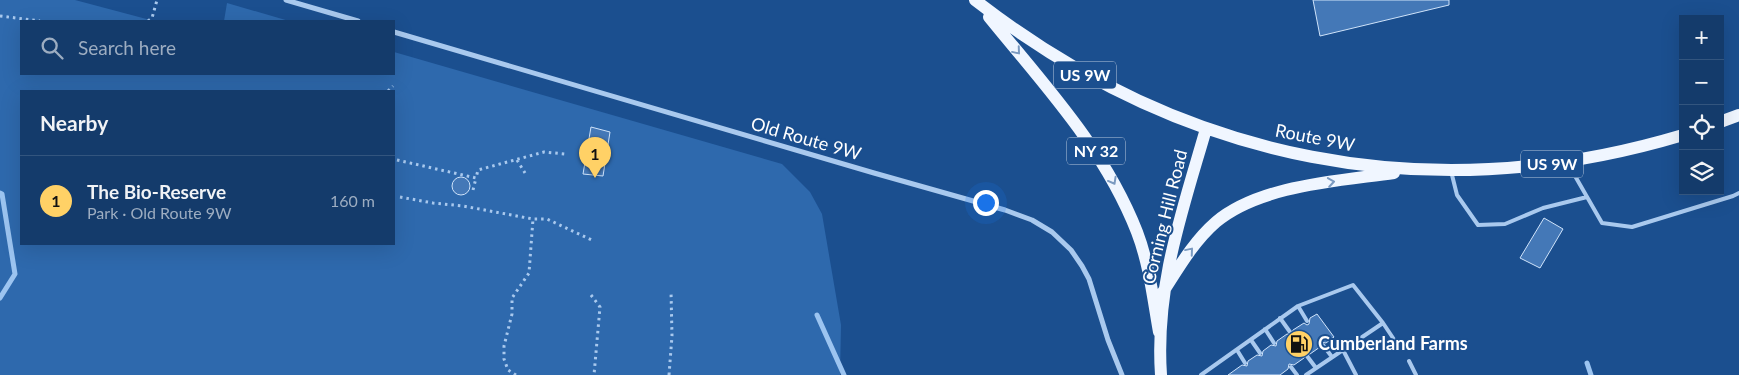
<!DOCTYPE html>
<html lang="en">
<head>
<meta charset="utf-8">
<style>
  :root { --surface:#143b6b; --page:#1d4271; --text:#f1f3f6; --muted:#9dadc1; --line:#33557e; --accent:#ffd166 }
  body { margin:0; font-family:Lato,sans-serif; background:var(--page); color:var(--text) }
  .controls { position:absolute; right:15px; top:15px; display:grid; overflow:hidden; border-radius:0px; box-shadow:0 5px 20px #0002 }
  .controls button { width:45px; height:45px; display:grid; place-items:center; padding:0; border:0; border-bottom:1px solid var(--line); background:var(--surface); color:var(--text); font:25px sans-serif }
  .you { position:absolute; left:985px; top:202px; width:18px; height:18px; margin:-12px; border:4px solid #fff; border-radius:50%; background:#1a73e8; box-shadow:0 0 0 8px #1a73e833 }
  .badge { display:grid; place-items:center; width:32px; height:32px; border-radius:50%; background:var(--accent); color:#111; font-size:16px; font-weight:700 }
  .pin { position:absolute; translate:-50% -41px; filter:drop-shadow(0 1px 2px #0008) }
  .pin::after { content:''; position:absolute; top:26px; width:18px; height:15px; background:inherit; clip-path:polygon(0 0,100% 0,50% 100%) }
  .list { margin:0; padding:0; list-style:none }
  h2 { display:flex; justify-content:space-between; align-items:center; height:65px; margin:0; padding:0 20px; font-size:21px }
  h2 small { font-size:16px; font-weight:400; color:var(--muted) }
  .list li { display:grid; grid-template-columns:32px 1fr auto; gap:15px; align-items:center; box-sizing:border-box; height:90px; padding:0 20px; border-top:1px solid var(--line) }
  .list b { display:block; font-size:19px; white-space:nowrap }
  .list p { margin:0; font-size:16px; white-space:nowrap; color:var(--muted) }
  .list em { font-size:16px; font-style:normal; color:var(--muted) }
  .icon { flex:none; width:28px; height:28px; fill:none; stroke:currentColor; stroke-width:2; stroke-linecap:round; stroke-linejoin:round }
  .map { position:relative; flex:none; width:1739px; height:375px; overflow:hidden }
  .search { position:absolute; background:var(--surface); box-shadow:0 5px 20px #0002; left:20px; top:20px; width:375px; height:55px; display:flex; align-items:center; gap:12px; box-sizing:border-box; padding:0 18px; border-radius:0px; color:var(--muted); font-size:19px }
  .panel { position:absolute; background:var(--surface); box-shadow:0 5px 20px #0002; left:20px; top:90px; width:375px; height:155px; border-radius:0px }
  .map>svg:first-child { display:block }
</style>
</head>
<body>
<div class="map">
<svg width="1739" height="375" viewBox="0 0 1739 375">
  <rect width="100%" height="100%" fill="#1b4f8f"/>
  <path fill="#2e69ad" fill-rule="evenodd" d="M 0,0 L 75,0 L 154,21 L 21,21 L 21,74 L 394,74 L 394,52 L 782,164 L 810,192 L 822,214 L 841,325 L 840,375 L 0,375 ZM 21,91 L 394,91 L 394,244 L 21,244 Z
    M 227,3 L 289,21 L 224,21 Z"/>
  <g fill="none" stroke-linecap="round" stroke-linejoin="round">
    <path stroke="#9cc4f0" stroke-width="5" d="M 0,193 L 2,194 L 15,274 L 0,298
      M 817,315 L 844,375
      M 1587,363 L 1591,375"/>
  </g>
  <path fill="#4478b7" stroke="#cfe3fa" d="M 1313,0 L 1449,0 L 1449,5 L 1320,36 Z
    M 591,127 L 610,132 L 603,176 L 583,174 Z
    M452 186a9 9 0 1 1 18 0a9 9 0 1 1-18 0Z
    M 1544,218 L 1563,229 L 1540,268 L 1520,258 Z
    M 1317,314 L 1334,337 L 1326,343 L 1321,342 L 1320,347 L 1310,354 L 1305,353 L 1304,358 L 1294,365 L 1289,364 L 1288,369 L 1280,375 L 1228,375 L 1242,365 L 1247,366 L 1248,361 L 1257,355 L 1262,356 L 1263,351 L 1271,345 L 1276,346 L 1277,341 L 1287,334 L 1292,335 L 1293,330 L 1304,323 L 1307,325 L 1309,324 L 1310,318 Z"/>
  <g fill="none" stroke-linecap="round" stroke-linejoin="round">
    <path stroke="#a9c9ee" stroke-width="3" stroke-dasharray="2.5 4" stroke-linecap="butt" d="M 0,16 L 40,21
      M 148,21 L 152,18 L 157,0
      M 388,91 L 393,86
      M 397,160 L 476,178 L 478,170 L 544,152 L 565,154
      M 517,160 L 525,173
      M 473,190 L 476,178
      M 400,197 L 433,203 L 463,206 L 533,219 L 547,219 L 594,241
      M 591,295 L 600,307 L 594,375
      M 516,375 L 508,370 L 504,359 L 504,346 L 512,314 L 512,298 L 529,273 L 533,219
      M 669,375 L 672,336 L 671,291"/>
    <path stroke="#a9c9ee" stroke-width="4" d="M 1567,162 L 1602,223 L 1632,227 L 1733,196 L 1739,193
      M 1451,171 L 1457,195 L 1478,225 L 1505,224 L 1543,208 L 1587,197
      M 1298,306 L 1307,321
      M 1280,318 L 1290,332
      M 1265,329 L 1274,343
      M 1251,340 L 1260,353
      M 1323,345 L 1332,357
      M 1237,350 L 1245,363
      M 1343,350 L 1356,375
      M 1307,356 L 1316,368
      M 1409,361 L 1416,375
      M 1291,367 L 1297,375
      M 1201,375 L 1298,306 L 1353,285 L 1383,323 L 1397,344
      M 1306,375 L 1383,323"/>
    <path stroke="#a9c9ee" stroke-width="5" d="M 286,0 L 358,21
      M 394,32 L 874,173 L 1005,210 L 1032,220 L 1052,232 L 1071,250 L 1082,266 L 1089,279 L 1108,340 L 1122,375"/>
    <path stroke="#f0f6ff" stroke-width="12" d="M 975,0 C 1183,162 1429,211 1683,135
      M 989,17 C 1045,86 1104,148 1137,232 C 1149,263 1153,298 1159,332
      M 1720,122 L 1739,115
      M 1163,292 C 1179,267 1194,241 1216,222 C 1260,185 1339,181 1394,173
      M 1161,375 C 1155,287 1182,212 1206,129"/>
  </g>
  <defs><path id="oneway-chevron" d="M-2-3.5L2.5 0L-2 3.5" fill="none" stroke-width="1.6" stroke-linecap="round" stroke-linejoin="round" transform="scale(1.25)"/></defs>
  <g stroke="#7b9ac1">
    <use href="#oneway-chevron" transform="translate(1017 51) rotate(50)"/>
    <use href="#oneway-chevron" transform="translate(1113 181) rotate(61)"/>
    <use href="#oneway-chevron" transform="translate(1331 182) rotate(-9)"/>
    <use href="#oneway-chevron" transform="translate(1190 251) rotate(-50)"/>
  </g>
  <defs>
    <symbol id="fuel-disc" viewBox="-11 -11 22 22"><circle r="9.5" fill="#ffd166" stroke="#1b4f8f"/><path d="M-5.5-6h7V0h2V4h1.3V-2.5L3-4.5l.8-.8L6-3V5H2.5V1h-1V6h-7ZM-4.2-4.7v3.2H.2V-4.7Z" fill="#111"/></symbol>
  </defs>
  <g fill-rule="evenodd">
    <use href="#fuel-disc" x="1283" y="328" width="32" height="32"/>
  </g>
  <g text-anchor="middle" stroke-width="4" stroke-linejoin="round" paint-order="stroke">
    <g fill="#1b4f8f" stroke="#bbcadd" stroke-width="1">
      <rect x="1054" y="61.5" width="62" height="27" rx="4"/>
      <rect x="1067" y="137.5" width="58" height="27" rx="4"/>
      <rect x="1521" y="150.5" width="62" height="27" rx="4"/>
    </g>
    <g font-size="16" font-weight="bold" fill="#fff">
      <text x="1085" y="81">US 9W</text>
      <text x="1096" y="157">NY 32</text>
      <text x="1552" y="170">US 9W</text>
    </g>
    <g font-size="18" fill="#fff" stroke="#1b4f8f">
      <text transform="translate(1315 138) rotate(11)" y="6">Route 9W</text>
      <text transform="translate(806 139) rotate(16)" y="6">Old Route 9W</text>
      <text transform="translate(1165 217) rotate(-76)" y="6">Corning Hill Road</text>
    </g>
    <g font-size="18" font-weight="bold" fill="#fff" stroke="#1b4f8f" text-anchor="start">
      <text x="1318" y="350">Cumberland Farms</text>
    </g>
  </g>
</svg>
<div class="controls">
<button>+</button>
<button>−</button>
<button><svg class="icon" aria-label="locate" viewBox="0 0 24 24"><circle cx="12" cy="12" r="6"/><path d="M12 2v4M12 18v4M2 12h4M18 12h4"/></svg></button>
<button><svg class="icon" aria-label="layers" viewBox="0 0 24 24"><path d="M12 4l9 5-9 5-9-5zM3 14l9 5 9-5"/></svg></button>
</div>
<div class="you"></div>
<div class="pin badge" style="left:595px;top:178px">1</div>
<div class="search"><svg class="icon" aria-label="search" viewBox="0 0 24 24"><circle cx="10" cy="10" r="6"/><path d="M15 15l6 6"/></svg>Search here</div>
<section class="panel">
<h2>Nearby<small></small></h2>
<ul class="list">
<li><span class="badge">1</span><div><b>The Bio-Reserve</b><p>Park · Old Route 9W</p></div><em>160 m</em></li>
</ul>
</section>
</div>
</body>
</html>
